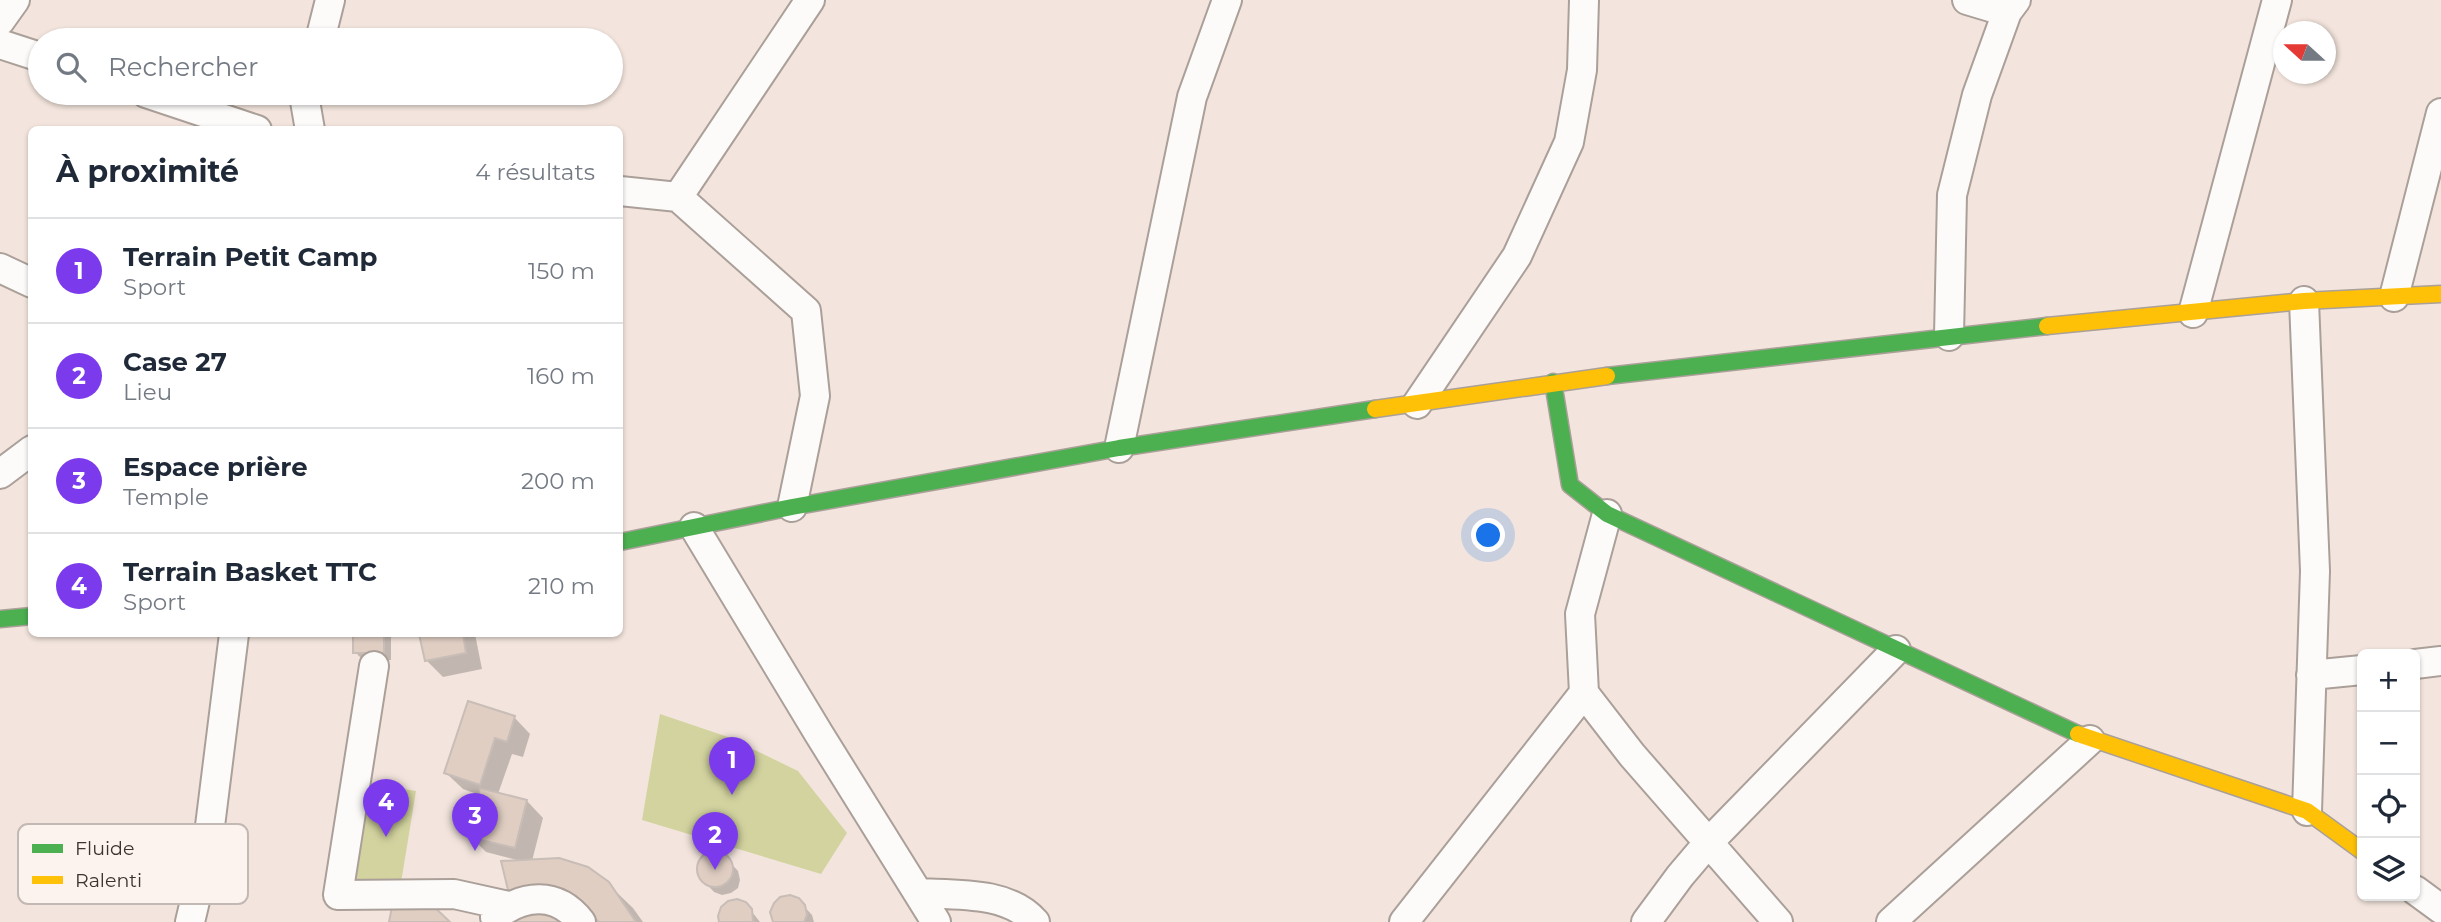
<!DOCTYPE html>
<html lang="fr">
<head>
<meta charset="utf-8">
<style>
  :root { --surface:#fff; --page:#f6f6f7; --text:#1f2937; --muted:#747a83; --line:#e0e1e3; --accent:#7c3aed }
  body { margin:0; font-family:Montserrat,sans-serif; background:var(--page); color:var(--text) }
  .controls { position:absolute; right:21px; bottom:21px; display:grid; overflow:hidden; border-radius:10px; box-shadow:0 2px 5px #0004 }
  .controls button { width:63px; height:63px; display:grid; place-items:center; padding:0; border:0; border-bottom:2px solid var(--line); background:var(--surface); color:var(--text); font:35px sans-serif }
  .compass { position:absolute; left:2273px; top:21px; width:63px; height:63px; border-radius:50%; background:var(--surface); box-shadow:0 2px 5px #0004; rotate:291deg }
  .you { position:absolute; left:1489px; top:536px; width:24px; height:24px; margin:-18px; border:5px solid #fff; border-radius:50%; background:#1a73e8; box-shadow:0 0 0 10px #1a73e833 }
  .badge { display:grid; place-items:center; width:46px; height:46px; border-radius:50%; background:var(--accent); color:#fff; font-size:23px; font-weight:700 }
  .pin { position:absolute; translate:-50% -58px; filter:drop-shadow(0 2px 4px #0008) }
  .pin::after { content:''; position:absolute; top:37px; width:24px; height:21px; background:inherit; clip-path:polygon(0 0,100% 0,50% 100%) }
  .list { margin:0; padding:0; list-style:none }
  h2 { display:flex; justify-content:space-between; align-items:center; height:91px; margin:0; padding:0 28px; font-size:30px }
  h2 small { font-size:23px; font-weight:400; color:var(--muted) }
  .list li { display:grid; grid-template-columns:46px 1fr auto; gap:21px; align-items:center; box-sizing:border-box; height:105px; padding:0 28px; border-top:2px solid var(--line) }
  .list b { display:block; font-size:26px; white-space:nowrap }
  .list p { margin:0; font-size:23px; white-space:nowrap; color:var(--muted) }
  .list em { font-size:23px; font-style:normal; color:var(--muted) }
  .icon { flex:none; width:38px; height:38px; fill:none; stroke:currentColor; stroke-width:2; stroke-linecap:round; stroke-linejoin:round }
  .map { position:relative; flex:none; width:2441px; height:922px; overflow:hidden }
  .search { position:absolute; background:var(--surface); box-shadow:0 2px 5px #0004; left:28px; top:28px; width:595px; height:77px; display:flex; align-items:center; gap:18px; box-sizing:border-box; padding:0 24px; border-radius:38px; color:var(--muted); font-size:26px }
  .panel { position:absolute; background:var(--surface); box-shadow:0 2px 5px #0004; left:28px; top:126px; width:595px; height:511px; border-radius:10px }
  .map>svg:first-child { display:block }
</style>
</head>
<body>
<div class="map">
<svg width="2441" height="922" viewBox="0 0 2441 922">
  <rect width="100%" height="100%" fill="#f3e5dd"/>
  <path fill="#d2d39f" d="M 660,714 L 728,737 L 798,771 L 847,833 L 821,874 L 642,820 Z
    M 372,784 L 416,791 L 400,889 L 355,882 Z"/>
  <path fill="#0003" d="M 355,634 L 391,634 L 391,660 L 363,660 L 355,652 Z
    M 421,634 L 475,634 L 482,669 L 443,677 L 426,660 Z
    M 514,717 L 530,734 L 523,757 L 512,754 L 498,794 L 527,801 L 543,818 L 532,861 L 608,884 L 633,908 L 643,922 L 598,922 L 595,919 L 563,918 L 521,861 L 486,852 L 470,836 L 480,795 L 463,789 L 446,773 Z
    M 716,853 L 724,856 L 738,871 L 740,880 L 738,888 L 731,893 L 722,895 L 714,892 L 700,877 L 698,868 L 701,860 L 707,854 Z
    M 798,900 L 812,915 L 814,922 L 775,922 Z
    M 745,903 L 760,922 L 720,922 Z"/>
  <path fill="#e0cec3" stroke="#c8bdb7" stroke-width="2" d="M 353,634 L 384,634 L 384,653 L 353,653 Z
    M 419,634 L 463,634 L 466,653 L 425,661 Z
    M 468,701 L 515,716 L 507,742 L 495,738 L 480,785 L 444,773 Z
    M 480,788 L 527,800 L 515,848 L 468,837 Z
    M697 869a18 18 0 1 1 36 0a18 18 0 1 1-36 0Z
    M 559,858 L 588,867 L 609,882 L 636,922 L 599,922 L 569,896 L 509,894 L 501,861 Z
    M 790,895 L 799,898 L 805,905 L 807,915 L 804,922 L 773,922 L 770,912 L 774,903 L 780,897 Z
    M 737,899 L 746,902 L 752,909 L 753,922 L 719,922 L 718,916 L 721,907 L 728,901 Z
    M 429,902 L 450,922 L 389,922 L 392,907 Z
    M 538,909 L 570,922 L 506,922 Z"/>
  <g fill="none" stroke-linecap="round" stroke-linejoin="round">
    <defs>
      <path id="street" d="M 1967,0 L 2007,12
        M 0,21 L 15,0
        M 320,40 L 330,0
        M 0,44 L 40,57
        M 146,93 L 257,130
        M 307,93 L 305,101 L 310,130
        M 620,191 L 678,197 L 806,311 L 815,396 L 792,507
        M 678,197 L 810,0
        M 0,268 L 32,283
        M 2394,297 L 2441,113
        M 2304,301 L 2315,571 L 2307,811
        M 2193,313 L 2277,0
        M 1949,336 L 1952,195 L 1977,95 L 2007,12 L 2016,0
        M 1417,404 L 1517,256 L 1569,142 L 1582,70 L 1584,0
        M 1119,448 L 1192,97 L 1227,0
        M 0,474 L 32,450
        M 1607,514 L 1580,614 L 1584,693 L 1632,755 L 1778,922
        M 694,527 L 819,734 L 936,922
        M 2415,664 L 2441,661
        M 374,666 L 338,895 L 454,894 L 508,906
        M 2311,675 L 2362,670
        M 2415,890 L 2441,909
        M 918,893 C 956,895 1008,891 1035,922
        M 495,917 C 523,894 557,891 581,922
        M 190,922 L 207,850 L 234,634
        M 1404,922 L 1584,693
        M 1646,922 L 1680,876 L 1708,843 L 1896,650
        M 1891,922 L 2090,740"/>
      <path id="fast" d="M 1607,376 L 2047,326
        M 1553,382 L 1570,485 L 1607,514 L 2078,734
        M 620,542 L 792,507 L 1119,448 L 1375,409
        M 0,619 L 32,616"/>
      <path id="slow" d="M 2047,326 L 2304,301 L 2441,294
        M 1375,409 L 1607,376
        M 2078,734 L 2307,811 L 2362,851"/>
    </defs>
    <use href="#street" stroke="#aaa099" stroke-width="32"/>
    <use href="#fast" stroke="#aaa099" stroke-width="19"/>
    <use href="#slow" stroke="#aaa099" stroke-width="19"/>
    <use href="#street" stroke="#fdfbfa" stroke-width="28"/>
    <use href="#fast" stroke="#4caf50" stroke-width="16"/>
    <use href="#slow" stroke="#ffc107" stroke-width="16"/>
  </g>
  <rect x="18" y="824" width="230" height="80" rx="10" fill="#fdf3ee" stroke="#c3b9b4" stroke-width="2"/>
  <rect x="32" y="844" width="31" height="9" fill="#4caf50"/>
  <rect x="32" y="876" width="31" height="8" fill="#ffc107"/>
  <g font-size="19" fill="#3c332e">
    <text x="75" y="855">Fluide</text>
    <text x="75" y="887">Ralenti</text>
  </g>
</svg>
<div class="controls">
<button>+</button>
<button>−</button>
<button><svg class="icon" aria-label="locate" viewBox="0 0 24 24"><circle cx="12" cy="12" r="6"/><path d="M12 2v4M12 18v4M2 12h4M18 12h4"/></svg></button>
<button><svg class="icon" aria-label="layers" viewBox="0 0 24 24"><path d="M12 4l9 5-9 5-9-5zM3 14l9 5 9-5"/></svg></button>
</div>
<svg class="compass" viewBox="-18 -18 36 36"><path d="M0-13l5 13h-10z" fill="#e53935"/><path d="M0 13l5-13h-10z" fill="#747a83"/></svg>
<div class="you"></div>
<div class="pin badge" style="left:732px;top:795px">1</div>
<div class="pin badge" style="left:715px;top:870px">2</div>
<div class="pin badge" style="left:475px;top:851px">3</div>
<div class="pin badge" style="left:386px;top:837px">4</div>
<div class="search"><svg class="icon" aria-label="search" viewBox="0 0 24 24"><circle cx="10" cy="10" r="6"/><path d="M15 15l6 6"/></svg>Rechercher</div>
<section class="panel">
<h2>À proximité<small>4 résultats</small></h2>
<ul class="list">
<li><span class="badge">1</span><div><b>Terrain Petit Camp</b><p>Sport</p></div><em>150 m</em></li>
<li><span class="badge">2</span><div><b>Case 27</b><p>Lieu</p></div><em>160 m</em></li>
<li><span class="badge">3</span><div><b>Espace prière</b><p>Temple</p></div><em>200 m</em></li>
<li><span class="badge">4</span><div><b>Terrain Basket TTC</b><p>Sport</p></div><em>210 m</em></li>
</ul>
</section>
</div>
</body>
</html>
